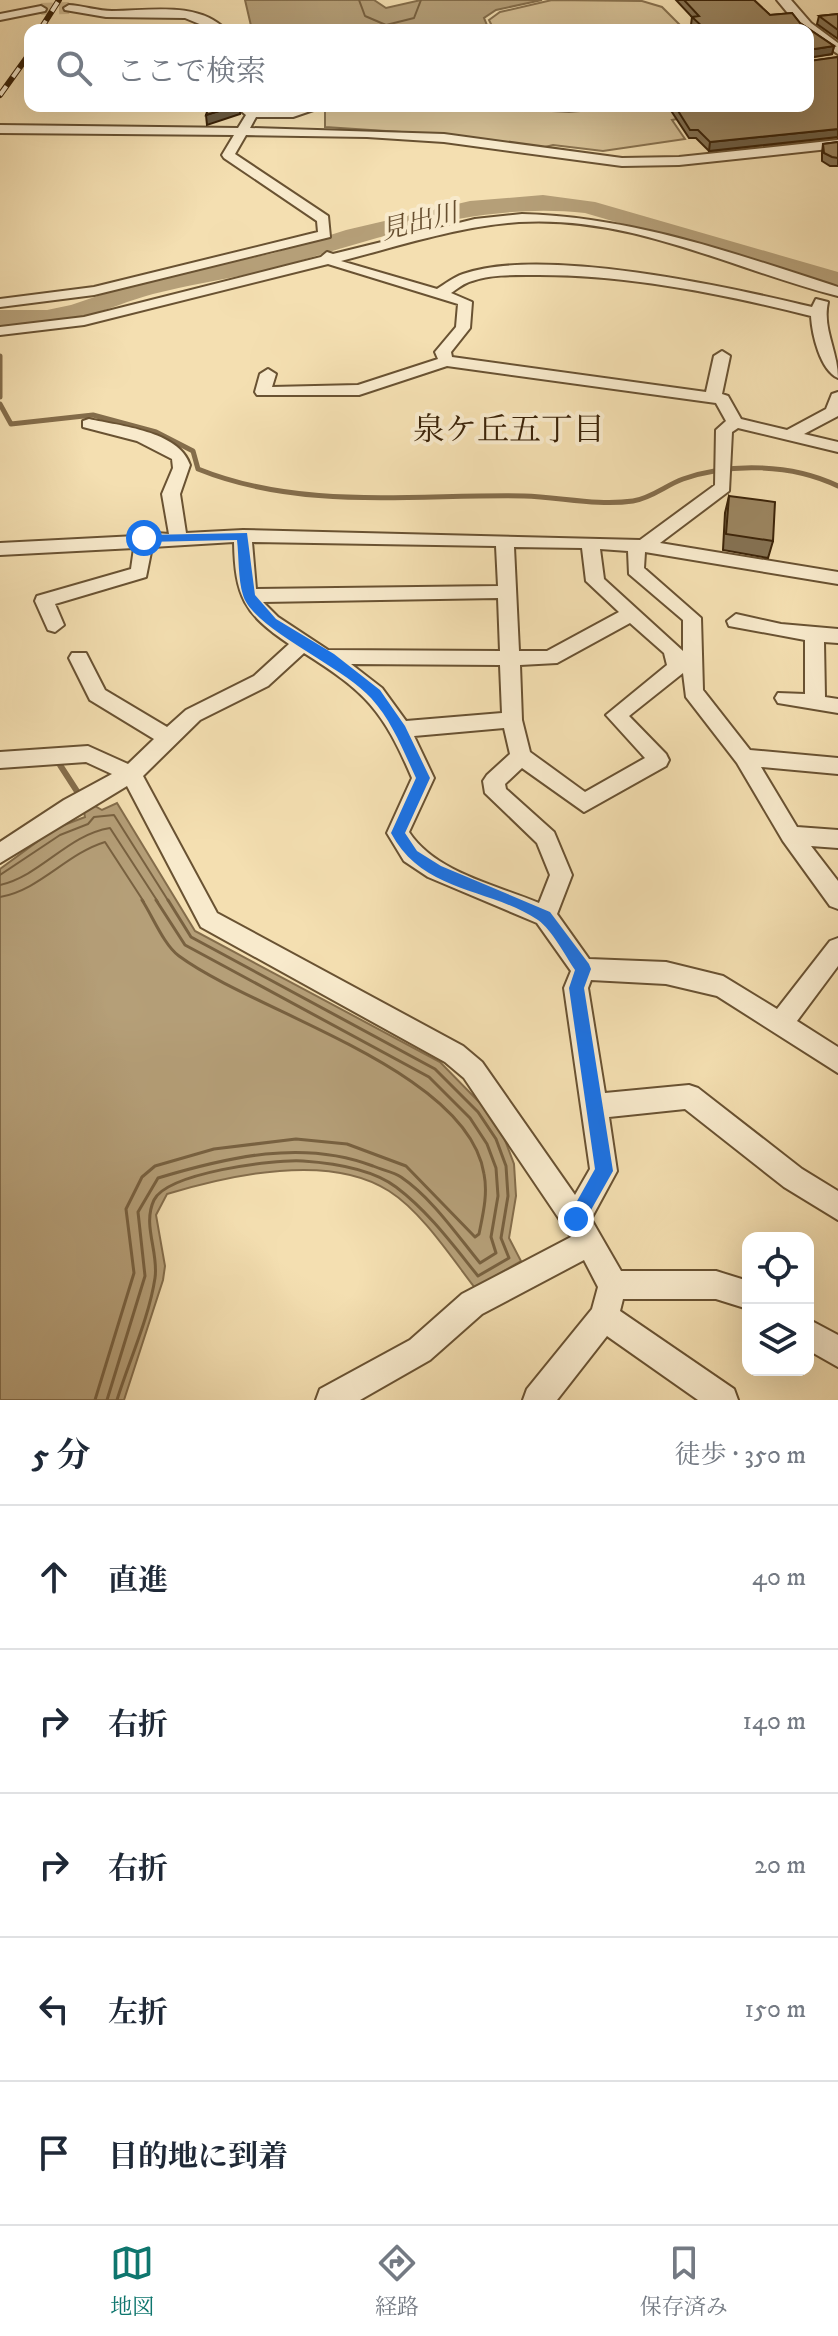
<!DOCTYPE html>
<html lang="ja">
<head>
<meta charset="utf-8">
<style>
  :root { --surface:#fff; --page:#f2f2f3; --text:#1f2937; --muted:#747a83; --line:#e0e1e3; --accent:#0f766e }
  body { margin:0; font-family:"IM FELL DW Pica","Noto Serif JP",serif; background:var(--page); color:var(--text) }
  .controls { position:absolute; right:24px; bottom:24px; display:grid; overflow:hidden; border-radius:16px; box-shadow:0 8px 32px #0002 }
  .controls button { width:72px; height:72px; display:grid; place-items:center; padding:0; border:0; border-bottom:2px solid var(--line); background:var(--surface); color:var(--text); font:40px sans-serif }
  .stop { position:absolute; width:24px; height:24px; margin:-18px; border:6px solid #1a73e8; border-radius:50%; background:#fff }
  .stop.end { background:#1a73e8; border-color:#fff; box-shadow:0 2px 8px #0008 }
  .list { margin:0; padding:0; list-style:none }
  h2 { display:flex; justify-content:space-between; align-items:center; height:104px; margin:0; padding:0 32px; font-size:34px }
  h2 small { font-size:26px; font-weight:400; color:var(--muted) }
  .list li { display:grid; grid-template-columns:52px 1fr auto; gap:24px; align-items:center; box-sizing:border-box; height:144px; padding:0 32px; border-top:2px solid var(--line) }
  .list b { display:block; font-size:30px; white-space:nowrap }
  .list em { font-size:26px; font-style:normal; color:var(--muted) }
  .icon { flex:none; width:44px; height:44px; fill:none; stroke:currentColor; stroke-width:2; stroke-linecap:round; stroke-linejoin:round }
  .map { position:relative; flex:none; width:838px; height:1400px; overflow:hidden }
  .search { position:absolute; background:var(--surface); box-shadow:0 8px 32px #0002; left:24px; right:24px; top:24px; height:88px; display:flex; align-items:center; gap:20px; box-sizing:border-box; padding:0 28px; border-radius:16px; color:var(--muted); font-size:30px }
  .sheet { height:824px; background:var(--surface) }
  nav { display:flex; justify-content:space-around; align-items:center; box-sizing:border-box; height:112px; border-top:2px solid var(--line); background:var(--surface); font-size:22px; color:var(--muted) }
  nav a { display:grid; justify-items:center; gap:4px }
  nav .on { color:var(--accent) }
  .map>svg:first-child { display:block }
</style>
</head>
<body>
<div class="map">
<svg width="838" height="1400" viewBox="0 0 838 1400">
  <rect width="100%" height="100%" fill="#f4dfb1"/>
  <filter id="stains"><feTurbulence type="fractalNoise" baseFrequency=".0025" numOctaves="4"/><feColorMatrix values="0 0 0 0 .2 0 0 0 0 .09 0 0 0 0 .02 0 0 0 .5 -.17"/></filter>
  <radialGradient id="worn" r=".72"><stop offset=".6" stop-color="#630" stop-opacity="0"/><stop offset="1" stop-color="#630" stop-opacity=".3"/></radialGradient>
  <path fill="#d5bf94" stroke="#88714e" stroke-width="2" d="M 552,0 L 642,1 L 662,7 L 685,30 L 494,30 L 489,20 L 500,12 Z
    M 331,106 L 461,106 L 569,112 L 639,106 L 741,106 L 672,120 L 685,139 L 603,151 L 553,145 L 537,149 L 447,135 L 325,127 L 325,109 Z"/>
  <path fill="#b59f78" stroke="#846d4b" stroke-width="2" d="M 245,0 L 374,0 L 386,8 L 421,0 L 542,0 L 496,10 L 484,18 L 489,30 L 252,30 Z
    M 117,803 L 195,931 L 440,1062 L 484,1107 L 503,1135 L 514,1164 L 516,1196 L 509,1238 L 521,1261 L 475,1288 C 451,1257 422,1212 389,1191 C 329,1152 230,1175 167,1194 L 156,1215 L 165,1266 L 163,1280 L 124,1400 L 0,1400 L 0,869 L 56,828 L 85,817 L 84,812 L 93,805 L 102,810 Z"/>
  <g fill="none" stroke-linecap="round" stroke-linejoin="round">
    <path stroke="#786140" stroke-width="2" d="M 359,0 L 365,16 L 386,25 L 414,18 L 421,0
      M 0,875 L 60,835 L 88,824 L 94,817 L 114,815 L 169,902
      M 0,885 C 42,875 67,835 110,828 L 158,902
      M 0,897 C 40,890 66,854 105,842 L 144,902"/>
    <path stroke="#786140" stroke-width="3" d="M 95,1400 L 134,1273 L 126,1209 L 142,1177 L 155,1166 L 214,1149 L 296,1139 L 347,1144 L 406,1166 L 475,1237 L 479,1234 C 483,1214 488,1194 484,1174 C 468,1070 256,1013 179,956 C 164,945 153,917 142,900
      M 107,1400 L 145,1276 L 138,1212 L 158,1178 C 228,1157 303,1139 373,1166 C 382,1170 394,1172 401,1177 C 432,1198 457,1235 480,1263 L 496,1253 L 491,1237 L 498,1196 L 496,1168 L 487,1144 L 470,1118 L 429,1077 L 185,945 L 156,900
      M 117,1400 C 129,1361 149,1318 155,1278 C 159,1252 142,1225 154,1200 C 167,1173 273,1159 303,1161 C 332,1163 372,1169 396,1187 C 428,1211 453,1245 478,1276 L 509,1258 L 501,1238 L 508,1196 L 506,1166 L 496,1139 L 478,1112 L 435,1069 L 191,937 L 168,900"/>
    <path stroke="#846d4b" stroke-width="5" d="M 0,356 L 0,397
      M 0,404 L 11,424 L 93,415 L 156,432 L 193,451 L 198,469 C 302,511 414,494 524,496 C 560,497 597,506 633,501 C 652,498 666,485 683,479 C 731,462 793,464 838,486"/>
    <path stroke="#846d4b" stroke-width="6" d="M 60,765 L 82,799"/>
    <path fill="#b59f78" fill-rule="evenodd" d="M 543,195 L 595,202 L 838,272 L 838,287 L 585,213 C 482,202 387,235 289,264 C 245,277 198,282 153,294 C 130,300 107,310 84,317 C 56,325 29,325 0,326 L 0,310 L 47,310 L 71,305 L 136,283 L 274,253 L 346,230 L 470,201 Z"/>
    <path stroke="#cfb98f" stroke-width="12" stroke-dasharray="12 6" stroke-linecap="butt" d="M 41,9 L 69,8"/>
    <defs>
      <path id="minor" d="M 69,5 C 84,6 98,11 112,11 C 149,11 198,1 226,30 L 214,30 L 185,18 L 106,17 L 65,10 L 64,8 Z
        M 41,6 L 46,9 L 45,11 L 0,20 L 0,14 Z
        M 235,106 L 249,106 L 255,110 L 325,106 L 293,117 L 256,117 L 250,128 L 444,134 L 622,158 L 679,157 L 838,140 L 838,148 L 679,165 L 622,166 L 444,142 L 367,137 L 246,135 L 235,154 L 328,216 L 330,237 L 94,295 L 0,307 L 0,299 L 94,287 L 318,232 L 317,221 L 224,158 L 222,155 L 234,135 L 0,133 L 0,125 L 238,128 L 246,115 Z
        M 522,214 C 633,217 733,253 838,287 L 838,296 C 732,269 632,215 519,222 C 459,226 399,246 341,261 L 437,289 C 445,284 454,277 463,274 C 543,246 729,287 812,307 L 816,299 L 828,302 C 822,329 838,351 838,378 C 820,370 812,334 811,316 C 723,294 630,275 539,275 C 517,275 492,274 472,281 C 464,283 457,289 451,293 L 472,302 L 470,328 L 451,352 L 452,357 L 706,392 L 714,356 L 722,351 L 730,356 L 722,394 L 728,396 L 741,419 L 787,430 L 826,409 L 832,394 L 838,392 L 838,416 L 804,434 L 838,442 L 838,452 L 738,428 L 732,432 L 729,491 L 660,543 L 838,572 L 838,584 L 645,552 L 644,568 L 701,618 L 703,690 L 750,750 L 838,758 L 838,774 L 761,767 L 797,827 L 838,830 L 838,848 L 811,846 L 838,881 L 838,909 L 830,906 L 783,841 L 737,763 L 686,697 L 683,673 L 629,716 L 666,754 L 669,760 L 666,766 L 584,812 L 522,768 L 505,784 L 506,789 L 554,832 L 572,875 L 557,914 L 589,959 L 666,962 L 723,976 L 777,1009 L 830,941 L 838,938 L 838,966 L 797,1021 L 838,1047 L 838,1073 L 717,996 L 666,984 L 591,980 L 588,988 L 605,1093 L 689,1085 L 698,1088 L 802,1169 L 838,1191 L 838,1220 L 784,1187 L 685,1109 L 609,1117 L 617,1171 L 591,1219 L 621,1271 L 716,1271 L 748,1281 L 748,1309 L 716,1299 L 623,1299 L 620,1311 L 734,1389 L 738,1400 L 698,1400 L 607,1336 L 557,1400 L 523,1400 L 527,1389 L 592,1309 L 598,1287 L 584,1260 L 482,1314 L 430,1360 L 360,1400 L 316,1400 L 320,1389 L 410,1340 L 462,1294 L 571,1237 L 566,1229 L 464,1078 L 445,1062 L 201,927 L 127,786 L 0,863 L 0,842 L 64,800 L 112,774 L 86,762 L 0,768 L 0,752 L 88,746 L 128,764 L 154,739 L 90,700 L 69,658 L 72,653 L 86,653 L 105,690 L 167,727 L 186,710 L 254,676 L 289,644 C 244,614 235,596 234,542 L 152,547 L 146,577 L 55,604 L 64,625 L 55,632 L 48,630 L 35,601 L 37,596 L 131,569 L 134,548 L 0,555 L 0,543 L 136,536 L 144,532 L 169,534 L 162,494 L 173,468 L 172,459 L 137,441 L 83,427 L 83,421 L 89,419 C 120,426 179,431 190,465 L 180,494 L 186,533 L 243,530 L 640,540 L 715,485 L 716,430 L 726,421 L 716,403 L 447,366 L 359,395 L 257,395 L 255,392 L 260,374 L 268,369 L 276,374 L 272,387 L 358,385 L 438,359 L 435,352 L 456,327 L 458,304 L 328,264 L 84,325 L 0,335 L 0,327 L 84,317 L 321,257 L 327,252 L 333,254 L 475,219 ZM 252,542 L 496,546 L 498,586 L 256,589 ZM 514,547 L 582,548 L 586,581 L 619,612 L 547,651 L 519,651 ZM 600,549 L 628,551 L 629,574 L 683,620 L 683,651 L 604,579 ZM 498,598 L 500,651 L 328,650 L 278,617 L 263,602 ZM 630,623 L 664,653 L 667,665 L 606,715 L 645,758 L 585,792 L 530,752 L 522,720 L 520,665 L 557,663 ZM 304,653 C 366,692 383,710 412,778 L 387,833 L 404,861 L 428,877 L 537,923 L 571,971 L 564,988 L 590,1169 L 575,1195 L 482,1062 L 463,1046 L 217,913 L 143,776 L 200,720 L 268,686 ZM 351,664 L 500,665 L 502,713 L 406,721 L 382,688 ZM 504,728 L 510,754 L 487,775 L 483,781 L 485,793 L 537,843 L 550,875 L 539,903 C 496,885 435,872 409,832 L 434,778 L 414,736 Z
        M 736,614 L 781,624 L 838,629 L 838,643 L 824,642 L 825,697 L 838,699 L 838,713 L 778,703 L 775,698 L 778,693 L 805,694 L 805,640 L 729,626 L 727,621 Z
        M 808,1319 L 838,1335 L 838,1367 L 808,1350 Z"/>
      <path id="tertiary" d="M 777,0 L 791,0 L 811,23 L 838,43 L 838,54 L 808,34 L 808,30 L 801,29 Z"/>
    </defs>
    <use href="#minor" stroke="#695232" stroke-width="4"/>
    <use href="#tertiary" stroke="#695232" stroke-width="4"/>
    <use href="#minor" fill="#f8eacc" fill-rule="evenodd"/>
    <use href="#tertiary" fill="#f8eacc" fill-rule="evenodd"/>
    <defs>
      <path id="rail" d="M 40,30 L 59,0
        M 0,95 L 30,53"/>
    </defs>
    <use href="#rail" stroke="#3b2308" stroke-width="6"/>
    <use href="#rail" stroke="#f8eacc" stroke-width="4" stroke-dasharray="11" stroke-linecap="butt"/>
  </g>
  <path fill="#857253" stroke="#3b2308" stroke-width="2" d="M 676,0 L 754,0 L 770,15 L 792,13 L 800,23 L 834,46 L 832,54 L 809,57 L 810,61 L 838,57 L 838,139 L 838,137 L 709,151 L 696,138 L 689,138 L 668,106 L 808,106 L 808,30 L 696,30 L 691,25 L 692,17 Z
    M 838,14 L 838,39 L 817,24 L 819,16 Z
    M 838,142 L 838,166 L 830,166 L 822,161 L 822,153 L 823,144 Z
    M 729,496 L 773,541 L 768,558 L 723,550 L 725,513 Z"/>
  <path fill="#6c5d43" stroke="#3b2308" stroke-width="2" d="M 834,46 L 832,54 L 808,58 L 808,50 Z
    M 235,106 L 240,106 L 240,114 L 207,125 L 206,115 Z
    M 838,129 L 838,137 L 709,151 L 710,142 Z"/>
  <path fill="#9b8560" stroke="#3b2308" stroke-width="2" d="M 684,0 L 754,0 L 770,15 L 792,13 L 800,23 L 834,46 L 808,50 L 808,30 L 706,30 L 692,17 L 699,16 Z
    M 838,14 L 838,30 L 819,16 Z
    M 808,53 L 810,61 L 838,57 L 838,129 L 710,142 L 698,130 L 690,130 L 675,106 L 808,106 Z
    M 209,106 L 235,106 L 206,115 Z
    M 838,142 L 838,158 L 832,157 L 824,153 L 823,144 Z
    M 729,496 L 775,502 L 773,541 L 726,534 Z"/>
  <path fill="#1a73e8" d="M 247,533 L 255,595 L 276,619 L 334,654 L 380,690 L 405,726 L 430,778 L 405,833 L 417,851 L 441,866 L 550,912 L 589,964 L 591,969 L 584,988 L 613,1171 L 582,1226 L 576,1228 L 567,1219 L 595,1169 L 569,988 L 575,970 C 565,955 552,930 538,920 C 488,887 423,893 391,833 L 416,778 C 403,750 392,721 371,698 C 344,667 252,628 243,595 C 238,579 239,557 237,540 L 144,542 L 138,538 L 144,535 Z"/>
  <g text-anchor="middle" stroke-width="8" stroke-linejoin="round" paint-order="stroke">
    <g font-size="26" font-style="italic" fill="#664e2f" stroke="#f8eacc">
      <text transform="translate(419 221) rotate(-14)" y="9">見出川</text>
    </g>
    <g font-size="32" fill="#3b2308" stroke="#f8eacc">
      <text x="509" y="440">泉ケ丘五丁目</text>
    </g>
  </g>
  <rect width="100%" height="100%" filter="url(#stains)"/>
  <rect width="100%" height="100%" fill="url(#worn)"/>
</svg>
<div class="controls">
<button><svg class="icon" aria-label="locate" viewBox="0 0 24 24"><circle cx="12" cy="12" r="6"/><path d="M12 2v4M12 18v4M2 12h4M18 12h4"/></svg></button>
<button><svg class="icon" aria-label="layers" viewBox="0 0 24 24"><path d="M12 4l9 5-9 5-9-5zM3 14l9 5 9-5"/></svg></button>
</div>
<div class="stop" style="left:144px;top:538px"></div>
<div class="stop end" style="left:576px;top:1219px"></div>
<div class="search"><svg class="icon" aria-label="search" viewBox="0 0 24 24"><circle cx="10" cy="10" r="6"/><path d="M15 15l6 6"/></svg>ここで検索</div>
</div>
<section class="sheet">
<h2>5 分<small>徒歩 · 350 m</small></h2>
<ul class="list">
<li><svg class="icon" aria-label="ahead" viewBox="0 0 24 24"><path d="M12 20V5M6 11l6-6 6 6"/></svg><div><b>直進</b></div><em>40 m</em></li>
<li><svg class="icon" aria-label="right" viewBox="0 0 24 24"><path d="M7 20v-9h11M14 6l5 5-5 5"/></svg><div><b>右折</b></div><em>140 m</em></li>
<li><svg class="icon" aria-label="right" viewBox="0 0 24 24"><path d="M7 20v-9h11M14 6l5 5-5 5"/></svg><div><b>右折</b></div><em>20 m</em></li>
<li><svg class="icon" aria-label="left" viewBox="0 0 24 24"><path d="M17 20v-9H6M10 6l-5 5 5 5"/></svg><div><b>左折</b></div><em>150 m</em></li>
<li><svg class="icon" aria-label="arrive" viewBox="0 0 24 24"><path d="M6 21V4h12l-3 4 3 4H6"/></svg><div><b>目的地に到着</b></div></li>
</ul>
</section>
<nav>
<a class="on"><svg class="icon" aria-label="map" viewBox="0 0 24 24"><path d="M3 6l6-2 6 2 6-2v14l-6 2-6-2-6 2zM9 4v14M15 6v14"/></svg>地図</a>
<a><svg class="icon" aria-label="directions" viewBox="0 0 24 24"><path d="M12 3l9 9-9 9-9-9zM9 14v-3h6M13 9l2 2-2 2"/></svg>経路</a>
<a><svg class="icon" aria-label="saved" viewBox="0 0 24 24"><path d="M7 4h10v16l-5-4-5 4z"/></svg>保存済み</a>
</nav>
</body>
</html>
